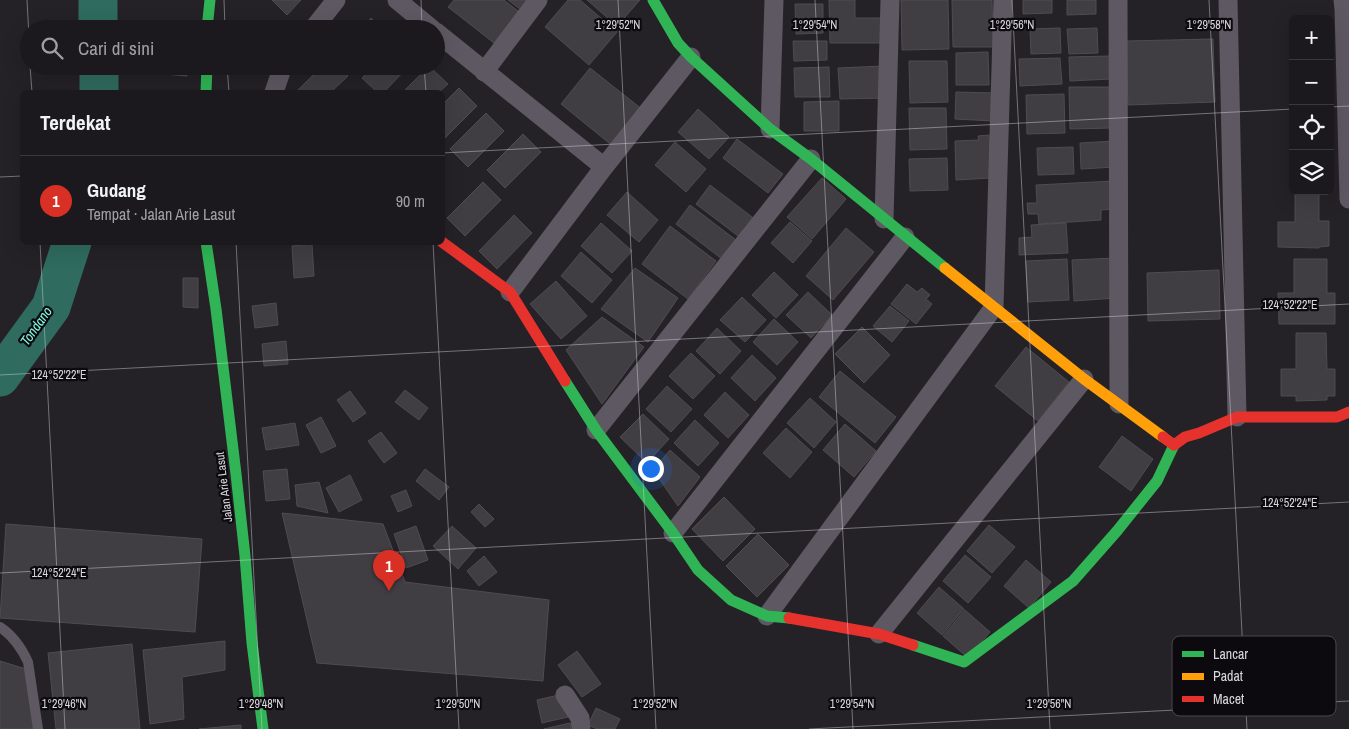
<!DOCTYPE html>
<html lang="id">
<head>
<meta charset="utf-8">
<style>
  :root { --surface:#1b191d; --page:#28262a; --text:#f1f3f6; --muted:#a0a0a4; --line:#39383b; --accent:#d93025 }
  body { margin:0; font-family:"Archivo Narrow",sans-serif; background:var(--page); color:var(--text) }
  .controls { position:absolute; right:15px; top:15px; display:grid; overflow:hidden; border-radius:8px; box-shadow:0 5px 20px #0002 }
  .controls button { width:45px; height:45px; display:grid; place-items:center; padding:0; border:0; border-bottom:1px solid var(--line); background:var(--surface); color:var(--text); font:25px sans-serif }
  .you { position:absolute; left:650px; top:468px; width:18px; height:18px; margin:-12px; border:4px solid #fff; border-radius:50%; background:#1a73e8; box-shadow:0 0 0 8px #1a73e833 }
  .badge { display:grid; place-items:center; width:32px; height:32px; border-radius:50%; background:var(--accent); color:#fff; font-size:16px; font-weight:700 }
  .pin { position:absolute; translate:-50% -41px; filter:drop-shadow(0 1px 2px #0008) }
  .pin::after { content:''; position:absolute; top:26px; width:18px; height:15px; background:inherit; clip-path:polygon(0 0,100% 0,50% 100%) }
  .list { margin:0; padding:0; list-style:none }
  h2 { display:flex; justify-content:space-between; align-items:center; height:65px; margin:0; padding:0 20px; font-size:21px }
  h2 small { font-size:16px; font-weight:400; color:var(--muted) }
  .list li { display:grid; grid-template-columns:32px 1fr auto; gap:15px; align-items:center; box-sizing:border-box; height:90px; padding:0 20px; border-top:1px solid var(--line) }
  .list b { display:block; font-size:19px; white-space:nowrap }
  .list p { margin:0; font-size:16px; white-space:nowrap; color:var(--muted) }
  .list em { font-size:16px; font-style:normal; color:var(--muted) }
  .icon { flex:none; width:28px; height:28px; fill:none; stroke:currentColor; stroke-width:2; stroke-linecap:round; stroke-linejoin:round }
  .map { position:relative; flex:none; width:1349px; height:729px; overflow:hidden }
  .search { position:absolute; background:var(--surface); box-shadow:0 5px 20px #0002; left:20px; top:20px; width:425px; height:55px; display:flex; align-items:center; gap:12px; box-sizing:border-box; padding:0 18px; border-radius:28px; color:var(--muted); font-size:19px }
  .panel { position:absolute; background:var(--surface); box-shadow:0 5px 20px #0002; left:20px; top:90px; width:425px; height:155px; border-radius:8px }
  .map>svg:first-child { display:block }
</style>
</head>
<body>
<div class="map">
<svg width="1349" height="729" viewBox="0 0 1349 729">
  <rect width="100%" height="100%" fill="#242127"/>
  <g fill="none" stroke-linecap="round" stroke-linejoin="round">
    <path stroke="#2f6b5f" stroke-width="39" d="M 98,0 L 98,29
      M 99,66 L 99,92
      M 0,377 L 51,307 L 72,242"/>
  </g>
  <path fill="#403e43" stroke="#4f4c51" d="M 272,0 L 301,0 L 287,15 Z
    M 454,0 L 504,0 L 518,11 L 494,43 L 448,7 Z
    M 508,0 L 528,0 L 520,9 Z
    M 568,0 L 580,0 L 617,32 L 589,65 L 545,27 Z
    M 587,0 L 640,0 L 617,26 Z
    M 829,0 L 855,0 L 855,18 L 888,18 L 887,43 L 830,43 Z
    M 901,0 L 948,0 L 949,49 L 902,50 Z
    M 952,0 L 992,0 L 993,47 L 953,47 Z
    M 1023,0 L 1052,0 L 1052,13 L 1023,14 Z
    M 1067,0 L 1096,0 L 1096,14 L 1067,15 Z
    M 795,4 L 823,4 L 823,33 L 796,34 Z
    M 371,18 L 381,29 L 360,29 Z
    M 157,25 L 190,27 L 190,29 L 157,29 Z
    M 1060,28 L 1061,53 L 1031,54 L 1030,29 Z
    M 1097,28 L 1098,53 L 1069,54 L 1067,29 Z
    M 1213,39 L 1215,102 L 1128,105 L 1126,41 Z
    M 793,41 L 827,41 L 827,60 L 794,61 Z
    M 988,52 L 989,85 L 956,85 L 956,53 Z
    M 1110,56 L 1111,79 L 1070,81 L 1069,57 Z
    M 1060,58 L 1062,84 L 1020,86 L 1019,59 Z
    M 909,61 L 947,61 L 948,102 L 910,103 Z
    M 155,66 L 187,66 L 187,76 L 154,73 Z
    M 322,66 L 338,66 L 348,76 L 331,92 L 296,92 Z
    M 374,66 L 409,66 L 384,92 L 377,92 L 362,78 Z
    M 429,66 L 448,84 L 439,92 L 403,92 Z
    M 884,66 L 885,98 L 840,99 L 838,68 Z
    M 829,67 L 830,97 L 795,97 L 794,68 Z
    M 590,68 L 643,110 L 614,147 L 561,104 Z
    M 1069,87 L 1112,87 L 1112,128 L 1070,129 Z
    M 459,88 L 477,106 L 442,141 L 442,105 Z
    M 956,92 L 995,93 L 994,121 L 955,119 Z
    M 1064,94 L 1065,133 L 1027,134 L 1026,95 Z
    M 839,101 L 839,131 L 804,131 L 804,102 Z
    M 909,108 L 946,108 L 947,149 L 910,150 Z
    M 698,109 L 729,137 L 709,159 L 678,132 Z
    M 486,113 L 504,131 L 468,167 L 450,149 Z
    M 523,134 L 541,152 L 505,188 L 487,170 Z
    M 989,135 L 991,178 L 956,180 L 955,141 L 979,140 L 978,136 Z
    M 737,139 L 783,174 L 768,193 L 723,158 Z
    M 1115,141 L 1116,167 L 1081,169 L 1080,143 Z
    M 675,142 L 706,169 L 686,192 L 655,165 Z
    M 1073,147 L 1074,174 L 1038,175 L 1037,148 Z
    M 947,158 L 948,190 L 910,191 L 909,159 Z
    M 822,178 L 846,199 L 812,239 L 787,217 Z
    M 1114,181 L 1115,209 L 1101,210 L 1101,220 L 1039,224 L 1038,214 L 1028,214 L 1027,203 L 1037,203 L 1036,185 Z
    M 483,182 L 501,200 L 465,236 L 447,218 Z
    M 710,185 L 756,220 L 742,239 L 696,204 Z
    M 1295,191 L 1319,191 L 1319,221 L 1329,221 L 1329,246 L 1319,247 L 1319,248 L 1278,247 L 1278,222 L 1295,222 Z
    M 627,192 L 658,220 L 639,242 L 607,215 Z
    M 690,205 L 736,240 L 722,259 L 676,224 Z
    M 514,215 L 532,233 L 497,269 L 479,251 Z
    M 790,222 L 812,241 L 793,263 L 771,243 Z
    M 601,223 L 632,251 L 612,273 L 581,246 Z
    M 1066,223 L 1068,253 L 1019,255 L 1019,238 L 1032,237 L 1031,225 Z
    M 670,226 L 716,261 L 688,299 L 642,264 Z
    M 846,228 L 874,252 L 833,300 L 806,276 Z
    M 312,244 L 314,276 L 294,278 L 292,246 Z
    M 581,252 L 612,280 L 592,303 L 561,276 Z
    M 1114,258 L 1116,298 L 1074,301 L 1072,260 Z
    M 1067,259 L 1069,300 L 1028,302 L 1026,261 Z
    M 1294,259 L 1327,259 L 1327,293 L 1335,293 L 1335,324 L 1279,324 L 1278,293 L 1294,293 Z
    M 635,268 L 678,298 L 648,342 L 601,309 Z
    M 1219,270 L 1220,319 L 1148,321 L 1147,273 Z
    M 774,272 L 798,295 L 776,318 L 752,295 Z
    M 183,278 L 198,278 L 198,308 L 183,307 Z
    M 556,281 L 587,316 L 561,339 L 530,304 Z
    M 907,284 L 917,292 L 922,288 L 930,295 L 926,299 L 932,304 L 916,324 L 891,304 Z
    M 808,292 L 832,315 L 811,338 L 786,315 Z
    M 742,297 L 766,320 L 745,342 L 720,320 Z
    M 276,303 L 278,325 L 255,328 L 252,306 Z
    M 890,306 L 909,321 L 892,342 L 873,326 Z
    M 602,317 L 644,347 L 602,404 L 566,350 Z
    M 774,319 L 798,342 L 777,365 L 753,342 Z
    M 862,327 L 890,355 L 864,383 L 835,354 Z
    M 717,328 L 741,351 L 720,374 L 696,351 Z
    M 1296,333 L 1326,333 L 1327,369 L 1335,369 L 1335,396 L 1327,396 L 1327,400 L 1296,401 L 1296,396 L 1281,396 L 1281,369 L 1296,369 Z
    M 286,341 L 288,364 L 264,366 L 262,344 Z
    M 1026,347 L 1069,382 L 1038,421 L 995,386 Z
    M 691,353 L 715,376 L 693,399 L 669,376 Z
    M 752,355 L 776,378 L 755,401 L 731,378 Z
    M 840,371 L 896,417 L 875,443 L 819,397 Z
    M 667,386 L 692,409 L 671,432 L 646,409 Z
    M 405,390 L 428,408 L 419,420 L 395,402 Z
    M 350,391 L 366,413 L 353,422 L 337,400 Z
    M 725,392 L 749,415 L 728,438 L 704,415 Z
    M 810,398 L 836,422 L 814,448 L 787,423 Z
    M 643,414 L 669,439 L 647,463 L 620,437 Z
    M 321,417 L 336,446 L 321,453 L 306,425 Z
    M 695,420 L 719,443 L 698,466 L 674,443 Z
    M 295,423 L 299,445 L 266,450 L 262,428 Z
    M 845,424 L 876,451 L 854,477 L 823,450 Z
    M 786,428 L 812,452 L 790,478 L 763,453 Z
    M 381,432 L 397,453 L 384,463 L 368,441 Z
    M 1122,436 L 1153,459 L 1131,491 L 1099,467 Z
    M 670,450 L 700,477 L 678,506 L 653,470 Z
    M 287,469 L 290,499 L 266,501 L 263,471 Z
    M 425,469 L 449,487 L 439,500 L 416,481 Z
    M 350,475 L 362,500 L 339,512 L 326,488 Z
    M 319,482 L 328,513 L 297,506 L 295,485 Z
    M 406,490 L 412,506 L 398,512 L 391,496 Z
    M 724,497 L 755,529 L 723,561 L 692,529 Z
    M 479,504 L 494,519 L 485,527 L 471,512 Z
    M 282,513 L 383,524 L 405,582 L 549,600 L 543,681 L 317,663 Z
    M 6,524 L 202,539 L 195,632 L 0,618 Z
    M 989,525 L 1015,547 L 992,573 L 967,551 Z
    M 416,526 L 428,560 L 406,568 L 394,534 Z
    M 452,526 L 476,548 L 458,569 L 433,546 Z
    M 758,534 L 789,565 L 757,597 L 726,566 Z
    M 965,555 L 991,577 L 968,603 L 943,581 Z
    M 484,556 L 497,572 L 479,586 L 467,571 Z
    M 1026,560 L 1051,582 L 1029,608 L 1004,586 Z
    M 939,587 L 964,609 L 942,635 L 917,613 Z
    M 965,610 L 990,632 L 968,658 L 943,636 Z
    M 225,641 L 225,670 L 182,677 L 184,719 L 150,724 L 143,650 Z
    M 132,644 L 140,729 L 56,729 L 48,653 Z
    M 577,651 L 601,684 L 582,697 L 558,665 Z
    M 0,661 L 26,669 L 35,729 L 0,729 Z
    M 563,694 L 568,717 L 542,723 L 537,700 Z
    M 596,708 L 620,719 L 615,729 L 597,729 L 588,725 Z
    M 570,723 L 571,729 L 544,729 Z
    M 241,725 L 241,729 L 199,729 Z"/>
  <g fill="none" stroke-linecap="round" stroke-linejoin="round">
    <path stroke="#5d5862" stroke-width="10" d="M 0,627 C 12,635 22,649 28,662 L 38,729"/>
    <path stroke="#5d5862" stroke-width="19" d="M 397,0 L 432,29
      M 1118,0 L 1119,404
      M 1228,0 L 1237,417
      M 1343,0 L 1344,9 L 1349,199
      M 313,29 L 336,0
      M 436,32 L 604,167
      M 484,72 L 538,0
      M 274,92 L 283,66
      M 770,129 L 774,0
      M 884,219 L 890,0
      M 510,292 L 604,167 L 691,57
      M 596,430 L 811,159
      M 673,533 L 905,237
      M 767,616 L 994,307 L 1003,0
      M 879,634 L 1084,379
      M 565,695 L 580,718 L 581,729"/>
    <path stroke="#30b455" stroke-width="11" d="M 653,0 L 678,43 L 691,57 L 770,129 L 811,159 L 945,268
      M 207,29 L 210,0
      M 206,92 L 207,66
      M 206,242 L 216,309 L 236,474 L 245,556 L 252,643 L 263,729
      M 565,381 L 596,430 L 673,533 L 698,570 L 731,600 L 767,616 L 789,618
      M 913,645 L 964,662 L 1073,581 L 1117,531 L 1157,481 L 1174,445"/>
    <path stroke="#ff9f0a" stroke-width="11" d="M 945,268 L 1084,379 L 1163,437"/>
    <path stroke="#e5322d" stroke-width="11" d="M 442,242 L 510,292 L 565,381
      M 1163,437 L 1174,445 L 1185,437 L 1199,433 L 1237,417 L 1337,417 L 1349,412
      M 789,618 L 879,634 L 913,645"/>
  </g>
  <path fill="none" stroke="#dbd7df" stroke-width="1" stroke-opacity="0.45" d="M 27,0 L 29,37M 224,0 L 225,29M 421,0 L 422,29M 618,0 L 656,729M 815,0 L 853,729M 1012,0 L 1050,729M 1209,0 L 1247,729M 30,66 L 32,92M 227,66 L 229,92M 424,66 L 426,92M 1330,107 L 1349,106M 442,153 L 1293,109M 0,177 L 22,176M 40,242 L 65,729M 236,242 L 262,729M 433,242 L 459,729M 0,375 L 1349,304M 0,573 L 1349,502M 809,729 L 1349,701"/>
  <g text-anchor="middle" stroke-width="4.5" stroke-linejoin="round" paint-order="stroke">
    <g font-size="12" fill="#dbd7df" stroke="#0c0a0f">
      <text transform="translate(224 487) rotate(-97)" y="4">Jalan Arie Lasut</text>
    </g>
    <g font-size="14" font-style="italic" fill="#80fce2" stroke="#0c0a0f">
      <text transform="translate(36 326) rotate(-55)" y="5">Tondano</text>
    </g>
  </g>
  <rect x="1172" y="636" width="164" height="80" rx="8" fill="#0c0a0f" stroke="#4a484d" stroke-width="1"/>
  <rect x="1182" y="651" width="22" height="6" fill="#30b455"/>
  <rect x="1182" y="673" width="22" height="7" fill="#ff9f0a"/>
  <rect x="1182" y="696" width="22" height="6" fill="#e5322d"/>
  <g font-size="14" fill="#dbd7df">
    <text x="1213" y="659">Lancar</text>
    <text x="1213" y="681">Padat</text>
    <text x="1213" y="704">Macet</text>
  </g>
  <g font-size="12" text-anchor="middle" fill="#dbd7df" stroke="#0c0a0f" stroke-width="4.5" stroke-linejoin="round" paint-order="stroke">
    <text x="618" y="29">1°29'52"N</text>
    <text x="815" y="29">1°29'54"N</text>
    <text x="1012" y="29">1°29'56"N</text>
    <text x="1209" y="29">1°29'58"N</text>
    <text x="1290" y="309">124°52'22"E</text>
    <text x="59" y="379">124°52'22"E</text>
    <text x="1290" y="507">124°52'24"E</text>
    <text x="59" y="577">124°52'24"E</text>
    <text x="64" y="708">1°29'46"N</text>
    <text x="261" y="708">1°29'48"N</text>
    <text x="458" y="708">1°29'50"N</text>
    <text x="655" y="708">1°29'52"N</text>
    <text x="852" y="708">1°29'54"N</text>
    <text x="1049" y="708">1°29'56"N</text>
  </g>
</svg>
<div class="controls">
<button>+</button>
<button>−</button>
<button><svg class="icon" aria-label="locate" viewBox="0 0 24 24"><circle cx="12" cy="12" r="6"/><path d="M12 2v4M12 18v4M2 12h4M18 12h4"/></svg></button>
<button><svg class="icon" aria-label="layers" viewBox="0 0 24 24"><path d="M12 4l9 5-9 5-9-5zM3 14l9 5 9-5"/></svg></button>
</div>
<div class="you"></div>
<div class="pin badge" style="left:389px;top:591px">1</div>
<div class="search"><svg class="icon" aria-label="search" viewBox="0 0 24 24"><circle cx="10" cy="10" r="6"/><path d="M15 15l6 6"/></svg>Cari di sini</div>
<section class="panel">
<h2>Terdekat<small></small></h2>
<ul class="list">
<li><span class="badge">1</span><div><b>Gudang</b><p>Tempat · Jalan Arie Lasut</p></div><em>90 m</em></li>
</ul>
</section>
</div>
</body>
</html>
